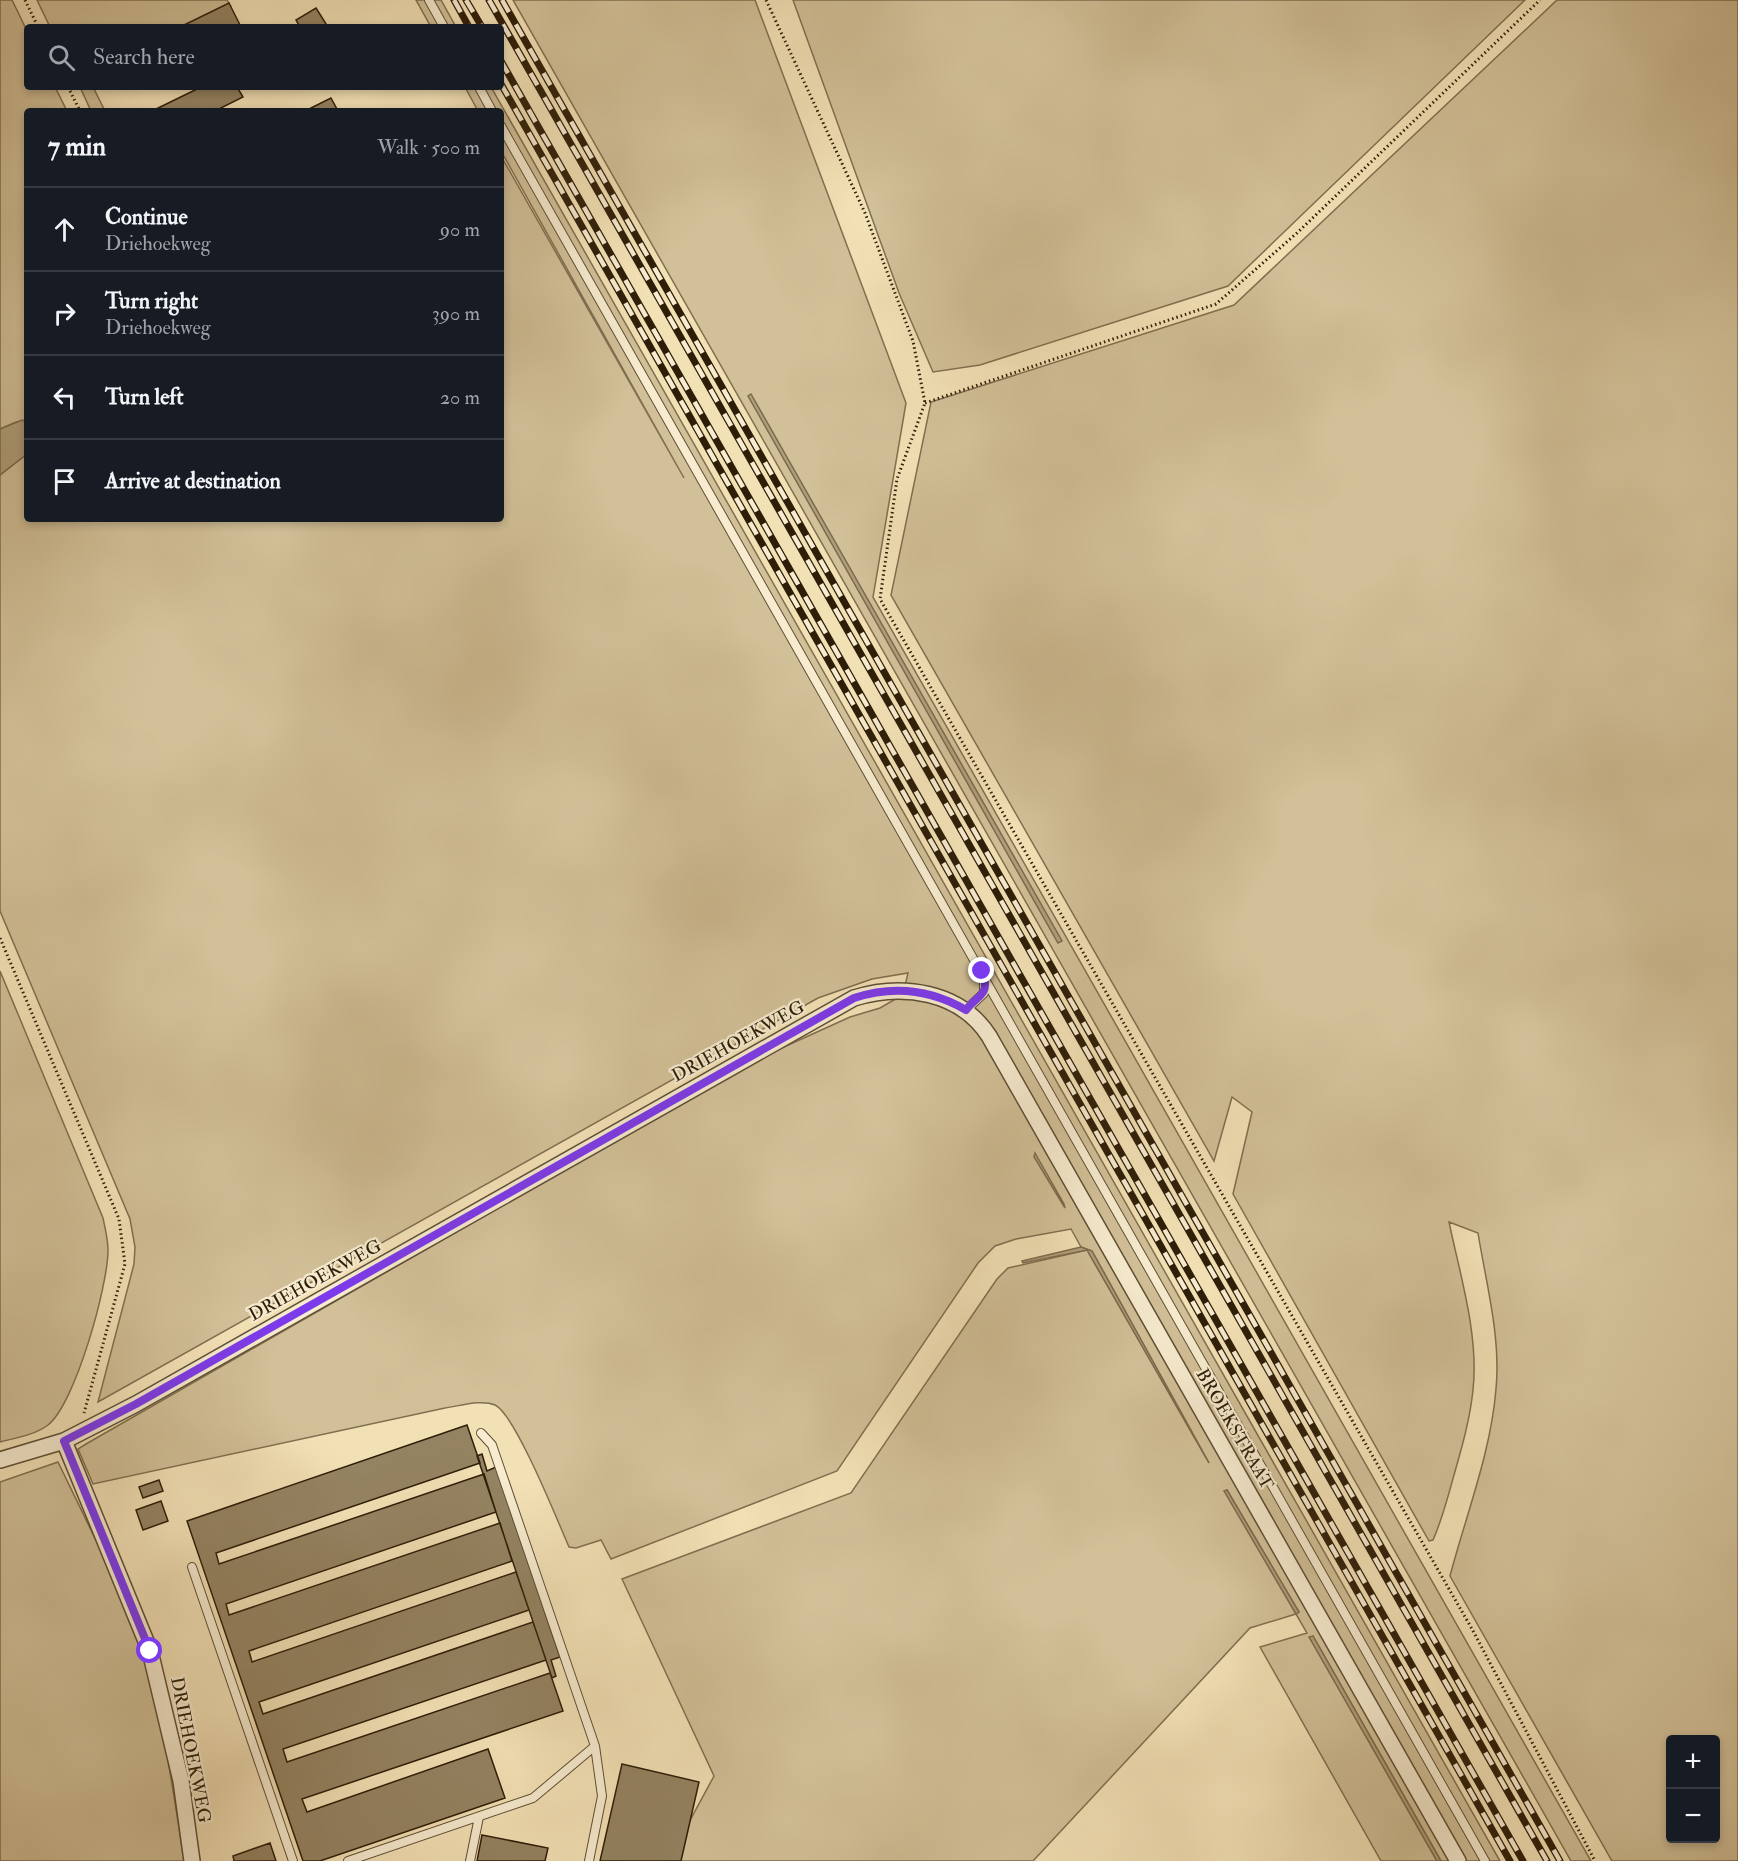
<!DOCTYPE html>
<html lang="en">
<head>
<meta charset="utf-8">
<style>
  :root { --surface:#171b24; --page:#242831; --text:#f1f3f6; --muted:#9ea1a6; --line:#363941 }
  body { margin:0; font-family:"IM FELL Double Pica",serif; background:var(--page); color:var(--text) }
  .controls { position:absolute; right:18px; bottom:18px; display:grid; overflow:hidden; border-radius:6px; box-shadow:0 3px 9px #0003 }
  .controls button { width:54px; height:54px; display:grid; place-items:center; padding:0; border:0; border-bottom:2px solid var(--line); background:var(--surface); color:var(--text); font:30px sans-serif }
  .stop { position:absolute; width:18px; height:18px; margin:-14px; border:4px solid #7c3aed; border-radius:50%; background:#fff }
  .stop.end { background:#7c3aed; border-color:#fff; box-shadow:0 2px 6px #0008 }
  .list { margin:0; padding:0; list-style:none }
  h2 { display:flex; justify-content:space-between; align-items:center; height:78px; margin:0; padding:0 24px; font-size:26px }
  h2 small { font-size:20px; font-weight:400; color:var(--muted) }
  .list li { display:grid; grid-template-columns:39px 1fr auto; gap:18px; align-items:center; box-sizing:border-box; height:84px; padding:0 24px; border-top:2px solid var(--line) }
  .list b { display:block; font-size:22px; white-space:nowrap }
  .list p { margin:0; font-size:20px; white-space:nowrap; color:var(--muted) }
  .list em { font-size:20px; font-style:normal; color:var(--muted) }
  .icon { flex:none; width:33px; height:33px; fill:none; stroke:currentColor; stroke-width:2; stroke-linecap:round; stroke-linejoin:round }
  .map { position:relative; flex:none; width:1738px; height:1861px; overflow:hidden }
  .search { position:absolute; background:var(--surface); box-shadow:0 3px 9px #0003; left:24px; top:24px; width:480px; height:66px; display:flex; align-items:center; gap:15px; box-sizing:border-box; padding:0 21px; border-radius:6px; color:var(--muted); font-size:22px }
  .panel { position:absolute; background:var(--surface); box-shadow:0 3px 9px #0003; left:24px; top:108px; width:480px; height:414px; border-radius:6px }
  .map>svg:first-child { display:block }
</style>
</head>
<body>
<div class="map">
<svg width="1738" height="1861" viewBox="0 0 1738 1861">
  <rect width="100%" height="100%" fill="#f3e1b6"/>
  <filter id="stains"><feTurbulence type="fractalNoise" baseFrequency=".00333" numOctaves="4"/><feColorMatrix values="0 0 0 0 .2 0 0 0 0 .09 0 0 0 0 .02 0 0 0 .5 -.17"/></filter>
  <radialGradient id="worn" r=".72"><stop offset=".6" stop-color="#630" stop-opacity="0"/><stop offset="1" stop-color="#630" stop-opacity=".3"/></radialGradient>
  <path fill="#d2c098" stroke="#806f50" stroke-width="1.5" fill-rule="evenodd" d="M 0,0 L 12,0 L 27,31 L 27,87 L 55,87 L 67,111 L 27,111 L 27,422 L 16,422 L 0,429 Z
    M 37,0 L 227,0 L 231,7 L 192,27 L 50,27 Z
    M 416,0 L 441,0 L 456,27 L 431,27 Z
    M 513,0 L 755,0 L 906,403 L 873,597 L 1591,1861 L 1571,1861 Z
    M 793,0 L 1525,0 L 1228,286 L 980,365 L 933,372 L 899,293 Z
    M 1557,0 L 1738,0 L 1738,1861 L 1612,1861 L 1450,1576 C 1466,1515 1491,1452 1496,1389 C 1501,1337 1486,1283 1478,1233 L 1449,1222 C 1460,1275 1479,1335 1473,1390 C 1470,1419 1462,1447 1454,1475 C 1448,1497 1442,1520 1433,1540 L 1429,1541 L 1233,1194 L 1252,1112 L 1232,1097 L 1214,1161 L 891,595 L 931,402 L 1234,305 ZM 1670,1740 L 1716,1740 L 1716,1838 L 1670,1838 Z
    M 80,87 L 93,87 L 105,111 L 91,111 Z
    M 465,87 L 491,87 L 1500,1861 L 1462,1861 L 993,1033 L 905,986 L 908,973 L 872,979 L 818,998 L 98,1402 L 134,1264 L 135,1247 L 130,1219 L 0,911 L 0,475 L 27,454 L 27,519 L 501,519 L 501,156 L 684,478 L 501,151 L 501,111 L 478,111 Z
    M 0,971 L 103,1218 C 105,1228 108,1239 108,1250 C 108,1286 75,1404 48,1425 C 35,1435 15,1438 0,1442 Z
    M 904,994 L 935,1000 L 973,1022 L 1453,1861 L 1441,1861 L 1313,1636 L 1310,1638 L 1437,1861 L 1381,1861 L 1260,1647 L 1307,1633 L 1296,1614 L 1250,1628 L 1033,1861 L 668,1861 L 714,1776 L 622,1579 L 851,1493 L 997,1279 L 1008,1268 L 1087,1250 L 1209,1463 L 1092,1251 L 1081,1247 L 1071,1229 L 1016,1239 L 995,1246 L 978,1263 L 837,1471 L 611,1559 L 601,1540 L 576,1548 L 569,1547 C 558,1522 515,1414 495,1405 C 481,1399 460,1406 445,1408 L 93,1484 L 78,1449 L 86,1444 L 764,1056 L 850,1017 L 880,1008 ZM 1227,1490 L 1299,1612 L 1296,1614 L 1225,1491 Z
    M 58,1462 C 87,1522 118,1582 140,1646 C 163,1715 173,1789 184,1861 L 0,1861 L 0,1482 Z"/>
  <path fill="#b09f7b" stroke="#7c6b4d" stroke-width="1.5" d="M 751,394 L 1062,941 L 1058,943 L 748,396 Z
    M 22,420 L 27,422 L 27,454 L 0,475 L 0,429 Z
    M 1035,1153 L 1064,1204 L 1065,1208 L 1034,1157 Z
    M 1081,1247 L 1092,1251 L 1209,1463 L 1087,1250 L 1023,1263 L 1022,1261 Z
    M 1227,1490 L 1299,1612 L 1296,1614 L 1224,1491 Z
    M 1313,1636 L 1441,1861 L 1437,1861 L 1309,1637 Z"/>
  <path fill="#948362" stroke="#2e1e08" stroke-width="1.5" d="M 229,3 L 241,27 L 180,27 Z
    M 316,8 L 328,27 L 300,27 L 296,20 Z
    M 201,87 L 237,87 L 243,97 L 215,111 L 152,111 Z
    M 331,98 L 338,111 L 305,111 Z
    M 467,1425 L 480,1463 L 216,1553 L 219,1564 L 484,1474 L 496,1512 L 226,1604 L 229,1615 L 500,1523 L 512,1561 L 249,1651 L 252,1662 L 516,1572 L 529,1610 L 259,1702 L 263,1714 L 533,1622 L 546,1660 L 283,1749 L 287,1762 L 550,1673 L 563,1711 L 302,1799 L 307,1812 L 488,1749 L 505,1798 L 320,1861 L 303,1861 L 187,1521 Z
    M 482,1454 L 487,1471 L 496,1467 L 560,1657 L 551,1660 L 556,1676 L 552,1678 L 477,1456 Z
    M 159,1480 L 163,1491 L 143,1498 L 139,1487 Z
    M 161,1501 L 168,1521 L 143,1530 L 136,1510 Z
    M 622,1764 L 699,1782 L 681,1861 L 600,1861 Z
    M 482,1835 L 548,1848 L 545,1861 L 477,1861 Z
    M 270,1843 L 276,1861 L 234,1861 L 233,1856 Z"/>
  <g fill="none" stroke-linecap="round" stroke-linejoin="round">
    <defs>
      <path id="service" d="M 429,0 L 444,27
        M 479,87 L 492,111
        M 501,126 L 1485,1861
        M 966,1010 L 984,993 L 984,978
        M 192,1567 L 293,1861
        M 348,1861 L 533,1798 L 595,1746 L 492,1445 L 481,1433
        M 470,1861 L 479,1817
        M 589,1861 L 602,1796 L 595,1746"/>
      <path id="minor" d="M 64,1441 L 150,1651 L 181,1781 L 192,1861
        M 0,1460 L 64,1441 L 136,1404 L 854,998 C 902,983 960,991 989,1036 L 1458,1861"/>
    </defs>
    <use href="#service" stroke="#5f4f34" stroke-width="10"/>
    <use href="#minor" stroke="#5f4f34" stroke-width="18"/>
    <path stroke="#2e1e08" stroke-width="3" stroke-dasharray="1.5 3" stroke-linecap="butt" d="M 25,0 L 38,27
      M 766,0 L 865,213 L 913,341 L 925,403 L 897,479 L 880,599 L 1472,1629 L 1595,1861
      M 68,87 L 80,111
      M 925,403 L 1216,304 L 1297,233 L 1540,0
      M 0,938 L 119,1219 L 125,1264 L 84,1413"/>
    <use href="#service" stroke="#f7ecd0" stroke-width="8"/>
    <use href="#minor" stroke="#f7ecd0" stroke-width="15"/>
    <defs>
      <path id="rail" d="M 454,0 L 469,27
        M 466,0 L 482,27
        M 489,0 L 1547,1861
        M 502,0 L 1560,1861
        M 501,61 L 1523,1861
        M 501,84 L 1510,1861"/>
    </defs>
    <use href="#rail" stroke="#2e1e08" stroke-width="7"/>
    <use href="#rail" stroke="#f7ecd0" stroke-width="4.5" stroke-dasharray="14" stroke-linecap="butt"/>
  </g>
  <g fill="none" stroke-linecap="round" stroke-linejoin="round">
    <path stroke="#7c3aed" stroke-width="8" d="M 150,1651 L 64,1441 L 136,1404 L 854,998 C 894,985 930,989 966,1010 C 978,994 991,996 982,971"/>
  </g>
  <g text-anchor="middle" stroke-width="4.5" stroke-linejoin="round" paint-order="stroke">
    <g font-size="18" fill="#2e1e08" stroke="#f7ecd0">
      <text transform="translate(738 1041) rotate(-29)" y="6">DRIEHOEKWEG</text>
      <text transform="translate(315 1280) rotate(-29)" y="6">DRIEHOEKWEG</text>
      <text transform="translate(1235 1429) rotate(60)" y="6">BROEKSTRAAT</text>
      <text transform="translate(191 1750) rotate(79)" y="6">DRIEHOEKWEG</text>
    </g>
  </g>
  <rect width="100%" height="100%" filter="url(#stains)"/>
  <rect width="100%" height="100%" fill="url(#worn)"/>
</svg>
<div class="controls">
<button>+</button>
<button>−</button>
</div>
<div class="stop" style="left:150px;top:1651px"></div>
<div class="stop end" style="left:982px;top:971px"></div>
<div class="search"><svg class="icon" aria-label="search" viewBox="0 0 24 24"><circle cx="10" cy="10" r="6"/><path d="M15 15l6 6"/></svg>Search here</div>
<section class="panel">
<h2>7 min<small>Walk · 500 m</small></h2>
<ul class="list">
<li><svg class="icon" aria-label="ahead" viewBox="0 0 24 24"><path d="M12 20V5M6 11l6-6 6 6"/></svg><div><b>Continue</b><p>Driehoekweg</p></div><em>90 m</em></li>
<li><svg class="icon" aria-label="right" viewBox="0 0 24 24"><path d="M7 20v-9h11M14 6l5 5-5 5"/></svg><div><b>Turn right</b><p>Driehoekweg</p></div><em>390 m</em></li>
<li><svg class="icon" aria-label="left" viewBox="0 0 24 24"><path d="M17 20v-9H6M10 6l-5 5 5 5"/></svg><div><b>Turn left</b></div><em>20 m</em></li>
<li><svg class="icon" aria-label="arrive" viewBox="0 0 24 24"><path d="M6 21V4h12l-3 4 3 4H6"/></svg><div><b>Arrive at destination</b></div></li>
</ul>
</section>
</div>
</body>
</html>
